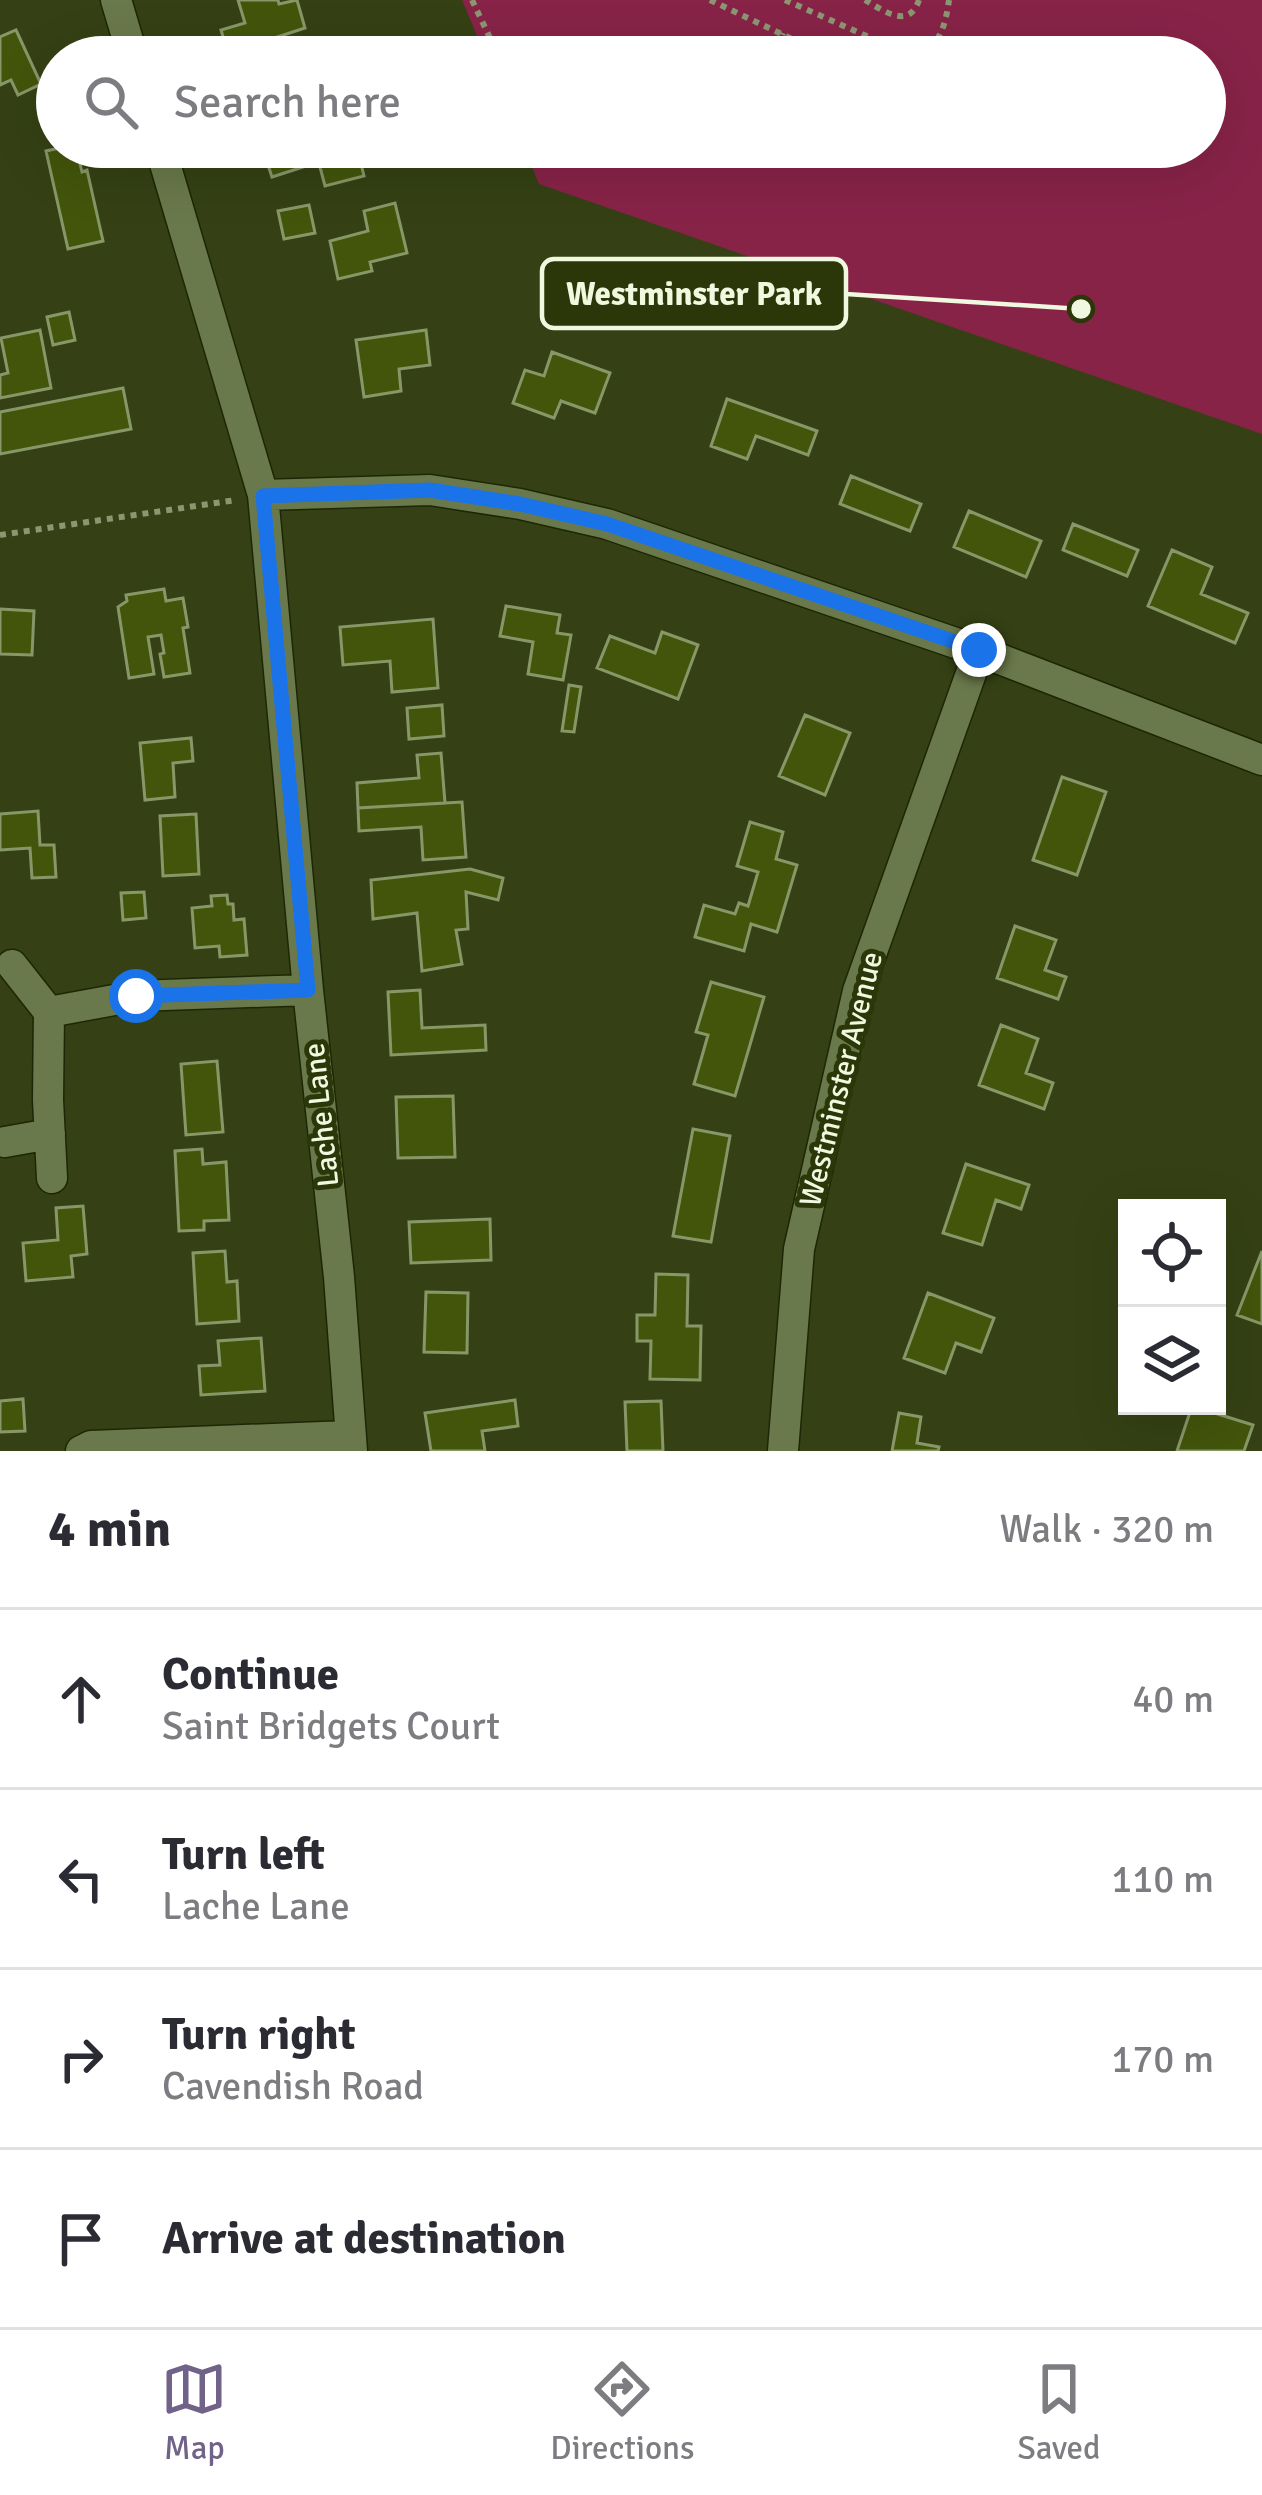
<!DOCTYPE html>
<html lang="en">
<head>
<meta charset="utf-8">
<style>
  :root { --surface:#fff; --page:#f2f2f3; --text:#2b2b33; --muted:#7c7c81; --line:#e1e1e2; --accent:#706288 }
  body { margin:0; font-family:Signika,sans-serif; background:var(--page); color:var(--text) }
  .controls { position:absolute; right:36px; bottom:36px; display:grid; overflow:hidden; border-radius:0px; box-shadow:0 12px 48px #0002 }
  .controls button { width:108px; height:108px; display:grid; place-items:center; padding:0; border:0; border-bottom:3px solid var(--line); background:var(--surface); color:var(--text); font:60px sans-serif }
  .stop { position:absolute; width:36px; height:36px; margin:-27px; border:9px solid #1a73e8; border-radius:50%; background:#fff }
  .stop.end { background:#1a73e8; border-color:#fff; box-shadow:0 3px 12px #0008 }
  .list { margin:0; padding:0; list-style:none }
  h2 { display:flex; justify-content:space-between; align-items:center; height:156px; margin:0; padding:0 48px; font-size:51px }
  h2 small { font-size:39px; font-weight:400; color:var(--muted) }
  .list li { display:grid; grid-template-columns:78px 1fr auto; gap:36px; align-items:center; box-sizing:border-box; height:180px; padding:0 48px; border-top:3px solid var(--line) }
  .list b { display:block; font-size:45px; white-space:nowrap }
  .list p { margin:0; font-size:39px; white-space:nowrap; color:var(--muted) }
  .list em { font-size:39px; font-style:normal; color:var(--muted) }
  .icon { flex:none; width:66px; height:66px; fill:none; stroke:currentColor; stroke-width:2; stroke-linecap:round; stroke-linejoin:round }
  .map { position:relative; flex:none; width:1262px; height:1451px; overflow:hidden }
  .search { position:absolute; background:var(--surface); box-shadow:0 12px 48px #0002; left:36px; right:36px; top:36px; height:132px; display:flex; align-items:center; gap:30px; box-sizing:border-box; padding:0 42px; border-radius:66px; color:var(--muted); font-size:45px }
  .sheet { height:876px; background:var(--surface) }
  nav { display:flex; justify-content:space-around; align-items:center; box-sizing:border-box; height:168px; border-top:3px solid var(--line); background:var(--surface); font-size:33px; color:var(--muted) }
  nav a { display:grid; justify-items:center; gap:6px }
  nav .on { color:var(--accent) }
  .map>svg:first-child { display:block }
</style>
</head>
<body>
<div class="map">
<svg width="1262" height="1451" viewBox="0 0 1262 1451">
  <rect width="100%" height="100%" fill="#354114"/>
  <path fill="#882348" d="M 462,0 L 1262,0 L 1262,434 L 539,184 L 524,147 L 1205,147 L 1205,57 L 486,57 Z"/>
  <path fill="#43550b" stroke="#889768" stroke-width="3" d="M 238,0 L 278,0 L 279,4 L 297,0 L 305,28 L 228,53 L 221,30 L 245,23 Z
    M 16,30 L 41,84 L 18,95 L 11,80 L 0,85 L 0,37 Z
    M 64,147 L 76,147 L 82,172 L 87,170 L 103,241 L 68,249 L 46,151 Z
    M 262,147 L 334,147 L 337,156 L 272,177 Z
    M 359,156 L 364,176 L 325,186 L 320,167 Z
    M 395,203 L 407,253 L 370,262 L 372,271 L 338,279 L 330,241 L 368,231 L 364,211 Z
    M 309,205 L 315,233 L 284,239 L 278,211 Z
    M 69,312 L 75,340 L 53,345 L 47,317 Z
    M 40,330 L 51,388 L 0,398 L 0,375 L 8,373 L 1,338 Z
    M 426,330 L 430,365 L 399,369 L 401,391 L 364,397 L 356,340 Z
    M 552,352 L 610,373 L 595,413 L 561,401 L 554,418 L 513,403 L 525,370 L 544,376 Z
    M 123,388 L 131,429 L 0,454 L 0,412 Z
    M 727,399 L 817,431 L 808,455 L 756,436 L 747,459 L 711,446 Z
    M 851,476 L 921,504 L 910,531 L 840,504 Z
    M 969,511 L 1041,541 L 1026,577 L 954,547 Z
    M 1073,524 L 1138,550 L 1127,576 L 1063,550 Z
    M 1172,550 L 1212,567 L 1201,594 L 1248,613 L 1235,643 L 1148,606 Z
    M 164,589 L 166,601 L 183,598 L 188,627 L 183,628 L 190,673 L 164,677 L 160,654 L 164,653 L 161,635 L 148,637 L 154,674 L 129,678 L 118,607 L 127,601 L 126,595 Z
    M 506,606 L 560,615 L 557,633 L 571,635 L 563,680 L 528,674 L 533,642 L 500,636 Z
    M 0,609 L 34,611 L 32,655 L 0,654 Z
    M 433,619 L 438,688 L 392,692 L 390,661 L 343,665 L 340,627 Z
    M 662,632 L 698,645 L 678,699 L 597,668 L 610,636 L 655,653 Z
    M 569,685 L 581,687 L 574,732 L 562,731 Z
    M 442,705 L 444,736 L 409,739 L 407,708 Z
    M 805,715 L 850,733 L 825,795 L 779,776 Z
    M 191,738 L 193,761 L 173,763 L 175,797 L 145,800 L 140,743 Z
    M 441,753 L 445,803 L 358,808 L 357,783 L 419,778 L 417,755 Z
    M 1062,777 L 1106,792 L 1077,875 L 1033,860 Z
    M 462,802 L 466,857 L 423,860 L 421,827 L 359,831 L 358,808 Z
    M 38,811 L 40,845 L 54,845 L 56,877 L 32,878 L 30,848 L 0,850 L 0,814 Z
    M 196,814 L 199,874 L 163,876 L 160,816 Z
    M 750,822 L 783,832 L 776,859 L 797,865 L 777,932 L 751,924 L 744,951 L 695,937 L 704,905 L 735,914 L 739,903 L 748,906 L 758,872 L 737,866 Z
    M 470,869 L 503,878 L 498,900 L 466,892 L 468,929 L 456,930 L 462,964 L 422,971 L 417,913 L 373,919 L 371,880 Z
    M 144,892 L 146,918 L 123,920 L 121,893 Z
    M 227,895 L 228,904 L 233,904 L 234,920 L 244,919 L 247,955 L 220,957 L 219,946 L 195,948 L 192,908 L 212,906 L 211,896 Z
    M 1015,926 L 1056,940 L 1045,970 L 1066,977 L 1058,999 L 997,978 Z
    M 711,982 L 764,997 L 735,1096 L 694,1084 L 708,1035 L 696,1032 Z
    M 420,990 L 422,1028 L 485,1025 L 486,1050 L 391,1055 L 388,992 Z
    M 1001,1025 L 1038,1039 L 1026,1073 L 1053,1083 L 1044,1109 L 979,1085 Z
    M 217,1061 L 223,1132 L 186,1135 L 181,1064 Z
    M 453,1096 L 455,1157 L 398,1158 L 396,1097 Z
    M 693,1129 L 730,1136 L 711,1242 L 673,1236 Z
    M 202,1149 L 203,1164 L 226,1162 L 229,1220 L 204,1221 L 204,1230 L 179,1231 L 175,1151 Z
    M 966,1164 L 1029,1185 L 1021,1209 L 996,1200 L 982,1245 L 943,1233 Z
    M 83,1206 L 87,1254 L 71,1256 L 73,1277 L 26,1281 L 23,1243 L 58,1240 L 56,1208 Z
    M 490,1219 L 491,1260 L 411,1263 L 409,1222 Z
    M 225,1251 L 227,1282 L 237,1281 L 239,1321 L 197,1324 L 193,1253 Z
    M 1262,1251 L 1262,1324 L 1237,1315 Z
    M 656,1274 L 688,1275 L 687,1326 L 701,1326 L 700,1380 L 650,1379 L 651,1341 L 637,1341 L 637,1315 L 655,1315 Z
    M 426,1292 L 468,1293 L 467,1353 L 424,1352 Z
    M 928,1293 L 994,1318 L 981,1352 L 956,1343 L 945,1373 L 904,1358 Z
    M 261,1338 L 265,1391 L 201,1395 L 199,1366 L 220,1365 L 218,1341 Z
    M 23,1399 L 25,1431 L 0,1432 L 0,1401 Z
    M 515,1400 L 518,1426 L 482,1431 L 485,1451 L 431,1451 L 425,1413 Z
    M 661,1401 L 663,1451 L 627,1451 L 625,1402 Z
    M 1192,1406 L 1253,1425 L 1244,1451 L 1177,1451 Z
    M 899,1413 L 921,1417 L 917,1443 L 939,1447 L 938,1451 L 892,1451 Z"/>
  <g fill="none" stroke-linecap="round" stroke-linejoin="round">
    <defs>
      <path id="minor" d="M 116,0 L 133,57
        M 160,147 L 263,495 L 308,990 L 339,1277 L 352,1451
        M 263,495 L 430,490 L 520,504 L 607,524 L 979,651 L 1262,760
        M 12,965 L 49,1012 L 136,996 L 308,990
        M 49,1012 L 48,1100 L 52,1178
        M 5,1142 L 50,1134
        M 81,1451 L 91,1446 L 348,1436
        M 783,1451 L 799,1249 L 858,991 L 979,651"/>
    </defs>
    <use href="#minor" stroke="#1d2705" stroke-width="33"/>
    <path stroke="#8c9672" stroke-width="6" stroke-dasharray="6 6" stroke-linecap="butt" d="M 472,0 L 499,57
      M 710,0 L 830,57
      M 785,0 L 905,53 C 937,56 945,29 949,0
      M 865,0 C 884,11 909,30 919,0
      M 773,57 L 783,33
      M 548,147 L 560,150 L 569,147
      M 725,164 L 732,147
      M 0,535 L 236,500"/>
    <use href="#minor" stroke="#6a794b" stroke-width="30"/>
  </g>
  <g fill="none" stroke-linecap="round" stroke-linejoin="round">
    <path stroke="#1a73e8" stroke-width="15" d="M 136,996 L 308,990 L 263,496 L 430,490 L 520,504 L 607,524 L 979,650"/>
  </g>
  <g text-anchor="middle" stroke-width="10" stroke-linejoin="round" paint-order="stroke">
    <g font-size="30" fill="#f0f9e0" stroke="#2b3708">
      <text transform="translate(841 1079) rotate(-76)" y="10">Westminster Avenue</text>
      <text transform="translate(321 1115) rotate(-96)" y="10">Lache Lane</text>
    </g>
  </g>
  <path fill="none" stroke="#f0f9e0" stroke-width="4.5" d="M1081 309L846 294"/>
  <circle fill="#f0f9e0" stroke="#2b3708" stroke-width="4.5" cx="1081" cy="309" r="12"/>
  <rect fill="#2b3708" stroke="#f0f9e0" stroke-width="4.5" x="542" y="259" width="304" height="69" rx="12"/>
  <g font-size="33" text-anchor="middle" font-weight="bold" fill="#f0f9e0">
    <text x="694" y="305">Westminster Park</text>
  </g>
</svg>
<div class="controls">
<button><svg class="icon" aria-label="locate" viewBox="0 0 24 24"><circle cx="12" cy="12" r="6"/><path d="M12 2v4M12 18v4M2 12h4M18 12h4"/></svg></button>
<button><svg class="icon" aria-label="layers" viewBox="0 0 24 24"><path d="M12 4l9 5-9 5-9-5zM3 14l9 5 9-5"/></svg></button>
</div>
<div class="stop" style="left:136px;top:996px"></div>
<div class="stop end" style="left:979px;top:650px"></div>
<div class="search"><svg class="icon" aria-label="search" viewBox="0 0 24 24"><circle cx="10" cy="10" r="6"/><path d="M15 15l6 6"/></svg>Search here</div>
</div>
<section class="sheet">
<h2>4 min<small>Walk · 320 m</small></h2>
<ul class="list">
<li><svg class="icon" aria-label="ahead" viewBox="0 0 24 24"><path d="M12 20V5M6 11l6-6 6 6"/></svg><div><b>Continue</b><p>Saint Bridgets Court</p></div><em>40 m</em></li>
<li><svg class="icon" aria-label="left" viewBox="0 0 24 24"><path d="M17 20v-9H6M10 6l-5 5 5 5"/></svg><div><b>Turn left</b><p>Lache Lane</p></div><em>110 m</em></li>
<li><svg class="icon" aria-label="right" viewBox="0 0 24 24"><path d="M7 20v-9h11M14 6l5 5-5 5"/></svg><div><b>Turn right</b><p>Cavendish Road</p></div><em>170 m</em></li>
<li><svg class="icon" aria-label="arrive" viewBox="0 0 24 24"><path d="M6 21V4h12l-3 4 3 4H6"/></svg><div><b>Arrive at destination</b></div></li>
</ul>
</section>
<nav>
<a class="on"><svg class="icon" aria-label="map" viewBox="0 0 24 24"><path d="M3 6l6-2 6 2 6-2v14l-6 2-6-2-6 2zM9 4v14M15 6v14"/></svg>Map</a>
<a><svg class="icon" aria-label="directions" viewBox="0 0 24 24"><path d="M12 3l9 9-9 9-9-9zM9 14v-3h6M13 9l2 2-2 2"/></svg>Directions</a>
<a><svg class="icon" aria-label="saved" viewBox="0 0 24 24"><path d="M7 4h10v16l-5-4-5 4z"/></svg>Saved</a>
</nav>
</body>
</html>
